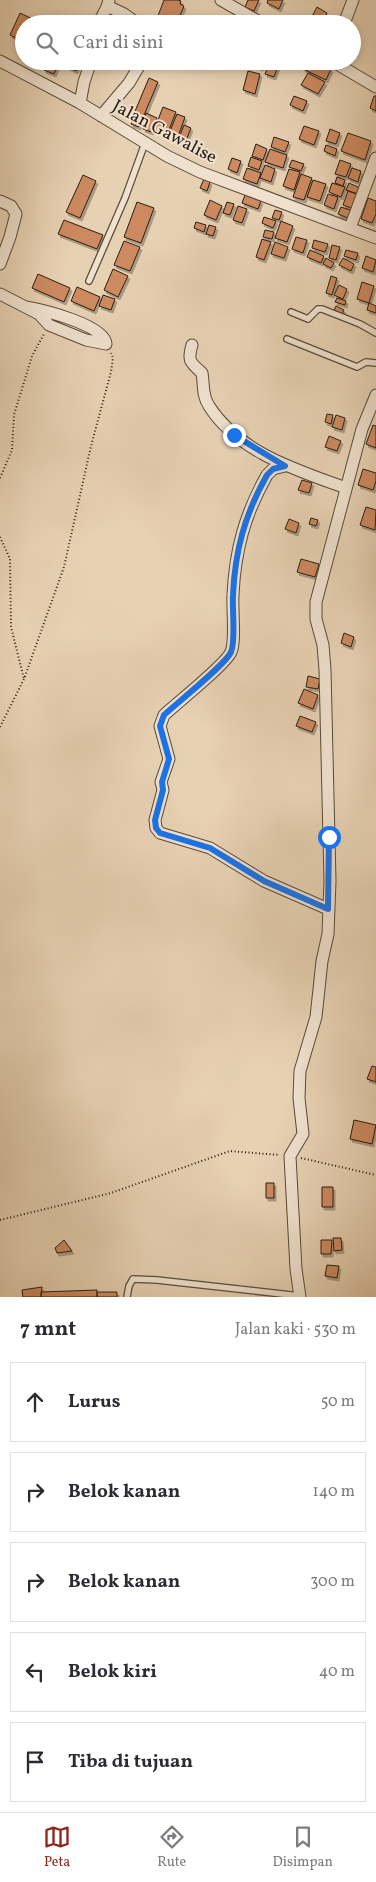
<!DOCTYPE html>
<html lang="id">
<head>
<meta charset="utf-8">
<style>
  :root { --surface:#fff; --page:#f7f7f7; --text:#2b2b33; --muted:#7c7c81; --line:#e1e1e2; --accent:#8f2418 }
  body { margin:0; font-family:Vollkorn,serif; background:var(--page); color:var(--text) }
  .stop { position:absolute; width:15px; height:15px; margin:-11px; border:4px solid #1a73e8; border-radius:50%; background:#fff }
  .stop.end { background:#1a73e8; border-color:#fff; box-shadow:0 1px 5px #0008 }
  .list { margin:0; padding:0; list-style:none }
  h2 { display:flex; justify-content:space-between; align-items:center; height:65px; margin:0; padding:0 20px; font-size:21px }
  h2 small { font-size:16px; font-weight:400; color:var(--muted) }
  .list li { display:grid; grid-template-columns:32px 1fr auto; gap:15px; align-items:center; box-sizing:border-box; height:80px; margin:0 10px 10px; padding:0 10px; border:1px solid var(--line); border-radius:0px }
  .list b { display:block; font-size:19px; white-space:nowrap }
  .list em { font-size:16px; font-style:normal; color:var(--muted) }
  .icon { flex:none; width:28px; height:28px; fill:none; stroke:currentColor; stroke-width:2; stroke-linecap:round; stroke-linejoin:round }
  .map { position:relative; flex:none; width:376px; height:1297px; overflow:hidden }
  .search { position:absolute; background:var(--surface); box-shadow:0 2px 8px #0003; left:15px; right:15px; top:15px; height:55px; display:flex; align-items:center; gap:12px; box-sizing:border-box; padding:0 18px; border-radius:28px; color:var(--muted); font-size:19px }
  .sheet { height:515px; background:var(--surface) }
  nav { display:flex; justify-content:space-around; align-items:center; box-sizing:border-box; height:70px; border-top:1px solid var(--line); background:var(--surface); font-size:14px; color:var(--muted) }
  nav a { display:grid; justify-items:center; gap:2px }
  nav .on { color:var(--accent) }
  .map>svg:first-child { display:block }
</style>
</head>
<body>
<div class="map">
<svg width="376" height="1297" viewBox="0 0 376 1297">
  <defs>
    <filter id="shadow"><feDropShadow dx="2" dy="3" stdDeviation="0" flood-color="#0004"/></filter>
  </defs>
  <rect width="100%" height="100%" fill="#e7d1b3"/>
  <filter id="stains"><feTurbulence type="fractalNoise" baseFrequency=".004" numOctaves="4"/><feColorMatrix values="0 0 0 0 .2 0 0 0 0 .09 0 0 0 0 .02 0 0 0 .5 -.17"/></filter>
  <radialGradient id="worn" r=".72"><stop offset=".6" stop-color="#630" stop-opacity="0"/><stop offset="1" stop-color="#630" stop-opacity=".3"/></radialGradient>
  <path fill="#cd8a60" stroke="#291e11" filter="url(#shadow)" d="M 164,0 L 178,0 L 181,1 L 180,4 L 184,6 L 178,21 L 173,19 L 172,24 L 162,24 L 156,21 Z
    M 248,0 L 259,0 L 254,11 L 245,7 Z
    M 268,0 L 283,0 L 279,9 L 267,3 Z
    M 317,7 L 327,13 L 321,24 L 308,24 Z
    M 20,13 L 43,24 L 24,24 L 24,42 L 10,35 Z
    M 48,61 L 60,61 L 54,74 L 44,70 Z
    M 62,61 L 78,61 L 80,62 L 76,71 L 61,64 Z
    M 251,61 L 264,61 L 261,68 L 250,64 Z
    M 270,61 L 280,61 L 274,77 L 265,74 Z
    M 307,61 L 313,61 L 331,69 L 326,80 L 303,69 Z
    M 248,71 L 260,74 L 255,94 L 243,90 Z
    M 308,73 L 325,82 L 318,94 L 301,85 Z
    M 149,78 L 158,82 L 142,120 L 133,116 Z
    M 294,96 L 307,101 L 303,111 L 290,105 Z
    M 374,96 L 376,96 L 376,111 L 370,108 Z
    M 163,107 L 176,112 L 167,135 L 154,130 Z
    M 146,113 L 157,118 L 151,132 L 143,129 L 146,122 L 143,121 Z
    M 177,114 L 185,117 L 179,134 L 170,131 Z
    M 133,118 L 141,121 L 139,127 L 131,124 Z
    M 184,125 L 191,128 L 187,138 L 180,135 Z
    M 304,126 L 319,131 L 314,145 L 299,139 Z
    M 330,129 L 340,133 L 336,144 L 326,141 Z
    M 348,133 L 371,141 L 365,160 L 341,151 Z
    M 274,137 L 289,142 L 285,152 L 271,147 Z
    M 256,144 L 267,149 L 263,160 L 252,156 Z
    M 326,145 L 337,149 L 335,156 L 324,151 Z
    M 270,149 L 287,155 L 283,168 L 265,162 Z
    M 251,157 L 262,161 L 259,170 L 248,166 Z
    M 232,158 L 241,161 L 237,173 L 228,169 Z
    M 292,160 L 304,164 L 301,171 L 289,167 Z
    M 340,160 L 351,164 L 346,177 L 335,174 Z
    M 265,165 L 275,169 L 271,182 L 260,178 Z
    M 247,168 L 261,173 L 257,184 L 243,179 Z
    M 352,168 L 361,171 L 358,182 L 348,178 Z
    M 289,169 L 300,172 L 294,190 L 283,186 Z
    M 301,174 L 312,178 L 304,200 L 293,197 Z
    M 83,175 L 96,181 L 80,218 L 66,212 Z
    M 337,177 L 345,180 L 343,186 L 335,183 Z
    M 204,179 L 210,182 L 207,191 L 200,188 Z
    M 313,180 L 326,184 L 320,201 L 307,197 Z
    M 332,183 L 345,187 L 341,197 L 329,192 Z
    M 349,183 L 360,188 L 358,194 L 346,190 Z
    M 348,191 L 359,195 L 354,209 L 343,205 Z
    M 328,194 L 338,197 L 334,209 L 324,205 Z
    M 245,195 L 261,201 L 258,209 L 242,203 Z
    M 368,198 L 376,201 L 376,214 L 372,223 L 361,219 Z
    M 210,200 L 222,206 L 216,220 L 204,215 Z
    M 137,202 L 154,208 L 141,243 L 124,237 Z
    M 227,202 L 234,204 L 230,215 L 223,213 Z
    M 238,206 L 247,209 L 242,223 L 233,220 Z
    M 341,207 L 353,211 L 350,219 L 338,214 Z
    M 275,210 L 282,212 L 279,220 L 272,218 Z
    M 264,217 L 276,221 L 273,228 L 262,223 Z
    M 64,220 L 103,235 L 97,249 L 58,234 Z
    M 281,221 L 293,226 L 287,242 L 275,238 Z
    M 196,222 L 206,225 L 204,232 L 194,228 Z
    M 209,225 L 216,227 L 213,236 L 206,234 Z
    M 265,230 L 274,232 L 272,239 L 263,237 Z
    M 296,237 L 307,240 L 303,253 L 292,249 Z
    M 262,239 L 271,242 L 264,260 L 256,257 Z
    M 314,240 L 328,244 L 325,252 L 312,248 Z
    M 124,241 L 140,247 L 130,271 L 114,265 Z
    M 275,242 L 288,247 L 284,258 L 271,254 Z
    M 332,245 L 340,247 L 336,260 L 329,258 Z
    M 310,250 L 324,256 L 321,263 L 307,257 Z
    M 346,250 L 358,253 L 356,260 L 344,256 Z
    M 366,256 L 376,260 L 373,272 L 362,268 Z
    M 326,258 L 334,263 L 331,268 L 323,264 Z
    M 343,258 L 354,264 L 351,271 L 339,265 Z
    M 113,269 L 128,276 L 118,297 L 104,290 Z
    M 38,274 L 70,288 L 64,302 L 32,288 Z
    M 331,276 L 337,278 L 332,295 L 326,293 Z
    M 362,282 L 374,286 L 369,303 L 357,299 Z
    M 339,285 L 347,289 L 343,299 L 334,295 Z
    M 77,287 L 100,297 L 94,311 L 71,301 Z
    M 103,295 L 115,299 L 111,310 L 99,306 Z
    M 337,298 L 346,301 L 345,305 L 335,302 Z
    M 369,303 L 376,306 L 376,313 L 367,310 Z
    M 336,306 L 344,310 L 342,314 L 334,310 Z
    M 327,414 L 333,415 L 331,424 L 325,422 Z
    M 336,415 L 345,418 L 342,430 L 332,427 Z
    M 373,425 L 376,426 L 376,448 L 366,444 Z
    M 329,436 L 341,441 L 337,451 L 325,447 Z
    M 363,469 L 376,473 L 376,481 L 373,490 L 358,485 Z
    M 302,480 L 312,483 L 309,493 L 298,490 Z
    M 366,507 L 376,510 L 375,530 L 360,525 Z
    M 311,518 L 318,520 L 316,526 L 309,524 Z
    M 289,519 L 299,523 L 296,533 L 285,529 Z
    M 301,559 L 319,564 L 315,577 L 297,572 Z
    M 344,633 L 354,637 L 351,647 L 341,643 Z
    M 308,676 L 320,679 L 318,689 L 306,687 Z
    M 304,689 L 318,695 L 313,709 L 298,703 Z
    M 300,716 L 316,722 L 312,732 L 296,726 Z
    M 372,1066 L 376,1067 L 376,1082 L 367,1079 Z
    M 354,1120 L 376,1125 L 372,1144 L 350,1139 Z
    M 266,1183 L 274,1183 L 274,1198 L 266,1198 Z
    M 322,1187 L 333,1187 L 333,1207 L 322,1207 Z
    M 333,1238 L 341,1238 L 342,1250 L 334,1251 Z
    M 64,1240 L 72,1251 L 57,1253 L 55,1248 Z
    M 321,1240 L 332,1240 L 331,1254 L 321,1254 Z
    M 327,1265 L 339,1266 L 337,1278 L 325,1276 Z
    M 42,1287 L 41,1297 L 23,1297 L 22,1290 Z
    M 97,1290 L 97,1297 L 41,1297 L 41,1292 Z
    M 97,1292 L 117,1292 L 117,1297 L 97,1297 Z"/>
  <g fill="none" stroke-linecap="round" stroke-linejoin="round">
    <defs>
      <path id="lane" d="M 89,281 L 125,198 L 145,143
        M 291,312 L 308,319 L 318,309 L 322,309 L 360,324 L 376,333
        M 287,339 L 357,367 L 366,362 L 376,363
        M 127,1297 L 129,1286 L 133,1279 L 157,1280 L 300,1296"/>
      <path id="street" d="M 221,0 L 263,24
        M 107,6 L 124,14 L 138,24
        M 98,24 L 107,7 L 109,0
        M 344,24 L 353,0
        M 0,61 L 80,103 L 167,156 L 200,172 L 376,238
        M 332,61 L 376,87
        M 80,103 L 84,82 L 91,61
        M 101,116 L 129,83 L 142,61
        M 0,201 L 11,206 L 16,214 L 10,237 L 0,264
        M 350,228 L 376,158
        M 0,294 L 39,314 L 49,325 L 86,340 L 106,344 C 105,325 43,310 26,307
        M 192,345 C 187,361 191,363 202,373 C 204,384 202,396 209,406 C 239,453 297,470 346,488
        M 285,466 L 273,469 L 267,475 C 245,514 235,550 233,595 C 232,609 236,641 231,652 C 226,664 177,703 164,715 L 160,726 L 169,759 L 161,782 L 163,790 L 155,820 L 156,828 L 160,833 L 210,848 L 264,881 L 328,909
        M 300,1297 L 296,1269 L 290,1156 L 303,1134 L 299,1098 L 300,1071 L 316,1017 L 322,961 L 328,934 L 330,881 L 325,670 L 323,645 L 316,619 L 316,602 L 362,429 L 376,395"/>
    </defs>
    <use href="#lane" stroke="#584b3a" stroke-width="8"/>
    <use href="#street" stroke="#584b3a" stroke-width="13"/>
    <path stroke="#291e11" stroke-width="2" stroke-dasharray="1 2.5" stroke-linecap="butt" d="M 0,478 L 12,450 L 14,415 L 32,356 L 44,334
      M 0,537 L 10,559 L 11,627 L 24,679
      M 0,727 L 24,679 L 64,567 L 91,446 L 111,372 L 113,358 L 111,353
      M 301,1158 L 376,1175
      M 0,1220 L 111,1193 L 230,1151 L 279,1155"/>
    <use href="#lane" stroke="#efe1ce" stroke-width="5.5"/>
    <use href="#street" stroke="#efe1ce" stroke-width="11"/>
  </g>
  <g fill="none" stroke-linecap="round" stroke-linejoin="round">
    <path stroke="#1a73e8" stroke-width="6" d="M 234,435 L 285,466 L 273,469 L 267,475 C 245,514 235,550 233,595 C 232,609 236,641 231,652 C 226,664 177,703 164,715 L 160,726 L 169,759 L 162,782 L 163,790 L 155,820 L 156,828 L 160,833 L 210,848 L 264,881 L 328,909 L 329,837"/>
  </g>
  <g text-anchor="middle" stroke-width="4" stroke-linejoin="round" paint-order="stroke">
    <g font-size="18" fill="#291e11" stroke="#efe1ce">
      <text transform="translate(165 131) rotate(28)" y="6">Jalan Gawalise</text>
    </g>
  </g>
  <rect width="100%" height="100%" filter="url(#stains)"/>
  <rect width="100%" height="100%" fill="url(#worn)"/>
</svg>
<div class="stop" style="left:329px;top:837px"></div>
<div class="stop end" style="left:234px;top:435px"></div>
<div class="search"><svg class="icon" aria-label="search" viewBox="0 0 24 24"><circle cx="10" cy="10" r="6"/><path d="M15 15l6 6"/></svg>Cari di sini</div>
</div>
<section class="sheet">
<h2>7 mnt<small>Jalan kaki · 530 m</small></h2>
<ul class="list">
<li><svg class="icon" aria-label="ahead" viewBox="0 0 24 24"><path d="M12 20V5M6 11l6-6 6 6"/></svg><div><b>Lurus</b></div><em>50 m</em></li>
<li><svg class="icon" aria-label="right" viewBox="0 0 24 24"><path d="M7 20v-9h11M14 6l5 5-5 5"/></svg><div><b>Belok kanan</b></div><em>140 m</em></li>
<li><svg class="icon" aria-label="right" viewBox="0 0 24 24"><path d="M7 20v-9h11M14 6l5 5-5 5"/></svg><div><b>Belok kanan</b></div><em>300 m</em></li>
<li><svg class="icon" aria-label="left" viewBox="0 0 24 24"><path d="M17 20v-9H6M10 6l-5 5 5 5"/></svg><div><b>Belok kiri</b></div><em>40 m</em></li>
<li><svg class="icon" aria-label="arrive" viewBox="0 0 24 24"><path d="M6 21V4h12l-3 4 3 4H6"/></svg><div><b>Tiba di tujuan</b></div></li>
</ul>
</section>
<nav>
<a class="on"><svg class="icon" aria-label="map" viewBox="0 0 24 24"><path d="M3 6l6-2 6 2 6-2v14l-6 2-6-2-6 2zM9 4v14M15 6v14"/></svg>Peta</a>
<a><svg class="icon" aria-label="directions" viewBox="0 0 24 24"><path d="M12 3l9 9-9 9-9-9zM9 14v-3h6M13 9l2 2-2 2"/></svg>Rute</a>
<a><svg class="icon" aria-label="saved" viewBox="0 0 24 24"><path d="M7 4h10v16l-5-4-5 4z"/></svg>Disimpan</a>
</nav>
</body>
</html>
